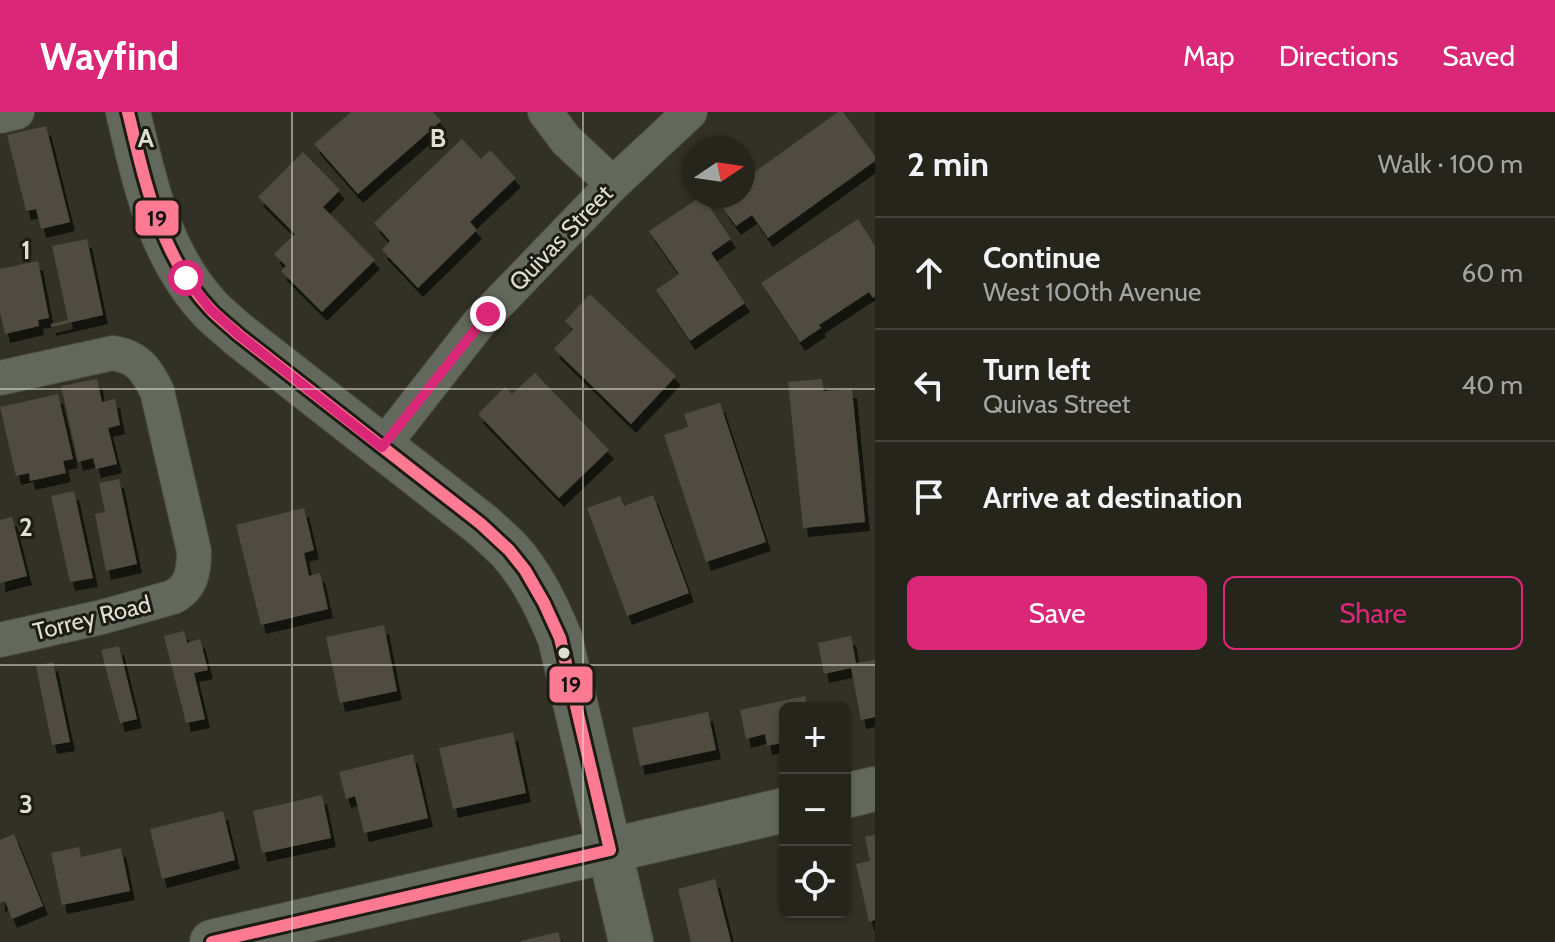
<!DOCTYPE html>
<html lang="en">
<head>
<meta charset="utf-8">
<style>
  :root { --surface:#25251c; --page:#313129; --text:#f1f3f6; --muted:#a3a5a3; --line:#42423b; --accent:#db2777 }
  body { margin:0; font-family:Cabin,sans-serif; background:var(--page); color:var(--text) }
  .controls { position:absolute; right:24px; bottom:24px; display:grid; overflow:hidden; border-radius:12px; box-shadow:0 2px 6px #0004 }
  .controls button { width:72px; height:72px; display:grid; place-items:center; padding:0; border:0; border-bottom:2px solid var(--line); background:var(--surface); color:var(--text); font:40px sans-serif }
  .compass { position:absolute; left:683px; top:24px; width:72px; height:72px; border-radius:50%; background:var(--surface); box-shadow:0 2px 6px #0004; rotate:77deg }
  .stop { position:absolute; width:24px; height:24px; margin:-18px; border:6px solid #db2777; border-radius:50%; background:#fff }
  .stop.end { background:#db2777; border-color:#fff; box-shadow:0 2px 8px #0008 }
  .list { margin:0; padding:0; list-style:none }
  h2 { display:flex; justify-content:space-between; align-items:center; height:104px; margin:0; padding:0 32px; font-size:34px }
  h2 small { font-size:26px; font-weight:400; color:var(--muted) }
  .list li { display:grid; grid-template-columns:52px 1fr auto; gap:24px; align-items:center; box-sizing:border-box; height:112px; padding:0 32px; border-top:2px solid var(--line) }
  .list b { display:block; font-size:30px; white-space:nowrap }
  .list p { margin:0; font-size:26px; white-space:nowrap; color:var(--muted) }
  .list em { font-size:26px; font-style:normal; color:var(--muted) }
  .actions { display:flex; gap:16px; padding:24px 32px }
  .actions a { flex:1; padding:18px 0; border:2px solid var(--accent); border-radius:12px; text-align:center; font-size:28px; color:var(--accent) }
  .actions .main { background:var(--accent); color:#fff }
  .icon { flex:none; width:44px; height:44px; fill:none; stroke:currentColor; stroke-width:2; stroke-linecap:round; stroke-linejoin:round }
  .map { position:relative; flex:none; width:875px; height:830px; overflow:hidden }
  header { display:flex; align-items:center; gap:48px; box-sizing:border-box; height:112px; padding:0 40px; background:var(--accent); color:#fff }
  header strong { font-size:38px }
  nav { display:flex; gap:44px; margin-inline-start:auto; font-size:28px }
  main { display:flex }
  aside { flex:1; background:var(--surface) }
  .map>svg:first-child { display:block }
</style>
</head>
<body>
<header>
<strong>Wayfind</strong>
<nav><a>Map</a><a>Directions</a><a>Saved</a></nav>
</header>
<main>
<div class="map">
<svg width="875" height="830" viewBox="0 0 875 830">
  <defs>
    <filter id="shadow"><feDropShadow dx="5" dy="9" stdDeviation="0" flood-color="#0009"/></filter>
  </defs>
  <rect width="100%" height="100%" fill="#313125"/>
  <path fill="#4f4b3f" filter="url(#shadow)" d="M 351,0 L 433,0 L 441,9 L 358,82 L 314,32 Z
    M 838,0 L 843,0 L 875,44 L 875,49 L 768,126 L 752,103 L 736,114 L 723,96 L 728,93 L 721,84 L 743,84 L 743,64 L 745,67 Z
    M 46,14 L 70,110 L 41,117 L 36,97 L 26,99 L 7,23 Z
    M 462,27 L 481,47 L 490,38 L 516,66 L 470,110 L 477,118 L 418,176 L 382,138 L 390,129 L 374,111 Z
    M 303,40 L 340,78 L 323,95 L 375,148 L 322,200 L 281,159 L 286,154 L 274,142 L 295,122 L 258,85 Z
    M 702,84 L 731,127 L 711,141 L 745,191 L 690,229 L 656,178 L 679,162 L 649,119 Z
    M 858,107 L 875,134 L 875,184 L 873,186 L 869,180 L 819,213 L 821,216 L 800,230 L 761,171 Z
    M 87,127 L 103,203 L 51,215 L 51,212 L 68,208 L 52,134 Z
    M 38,149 L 49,206 L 38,208 L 39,214 L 5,222 L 0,200 L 0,157 Z
    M 590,182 L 676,264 L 631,312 L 554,237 L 573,217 L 565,209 Z
    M 535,261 L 609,338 L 559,386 L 478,302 L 505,275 L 512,282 Z
    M 97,267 L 102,290 L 115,287 L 120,313 L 108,316 L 117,352 L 96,357 L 93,346 L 78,350 L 61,274 Z
    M 822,267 L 824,279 L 852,277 L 865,410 L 803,416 L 788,270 Z
    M 58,282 L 73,347 L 63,349 L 66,361 L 30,369 L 29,361 L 16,364 L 0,295 Z
    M 720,291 L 766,430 L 706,450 L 664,323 L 688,315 L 684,302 Z
    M 119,367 L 137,452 L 106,459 L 95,402 L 105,400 L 99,371 Z
    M 74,379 L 93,466 L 70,470 L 51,384 Z
    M 653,383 L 689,481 L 627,504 L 587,396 L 620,384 L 624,394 Z
    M 304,396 L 314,438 L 304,441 L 309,464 L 320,461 L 328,497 L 261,513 L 236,413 Z
    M 12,405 L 27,464 L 0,471 L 0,408 Z
    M 384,513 L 397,579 L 340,591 L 326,525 Z
    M 184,519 L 187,531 L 200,527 L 208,558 L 194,561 L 205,607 L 186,611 L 164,524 Z
    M 851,524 L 856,551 L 875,548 L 875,605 L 861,608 L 851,556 L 824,562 L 818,531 Z
    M 119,534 L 137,607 L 120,611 L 101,538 Z
    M 53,550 L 70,630 L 52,633 L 36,554 Z
    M 805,584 L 808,596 L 785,596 L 785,630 L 767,634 L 765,622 L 746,627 L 740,598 Z
    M 708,600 L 716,638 L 640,654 L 632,616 Z
    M 513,620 L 526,681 L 453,697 L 439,636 Z
    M 413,642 L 428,706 L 364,721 L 355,684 L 346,687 L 339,660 Z
    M 322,683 L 331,726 L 262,741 L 253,699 Z
    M 223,699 L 235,748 L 162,767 L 150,717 Z
    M 14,722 L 43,794 L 12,807 L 5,789 L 0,791 L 0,728 Z
    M 875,723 L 875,808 L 869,810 L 856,752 L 870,749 L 865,725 Z
    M 79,735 L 81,745 L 121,736 L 130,779 L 62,793 L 51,741 Z
    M 715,767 L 731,830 L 691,830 L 678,777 Z
    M 558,820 L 561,830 L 521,830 L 521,829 Z"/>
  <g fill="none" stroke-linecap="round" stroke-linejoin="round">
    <defs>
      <path id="minor" d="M 545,0 L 566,28 L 613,72
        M 0,4 L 17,0
        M 0,266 L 113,241 C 138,245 146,257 157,279 L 194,439 C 194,459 192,475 173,485 L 102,505 L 0,528
        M 382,335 L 479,211 L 613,72 L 690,0"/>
      <path id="tertiary" d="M 128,0 C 145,71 159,143 211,198 C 220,207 230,215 239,223 L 481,412 C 490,420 500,429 509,438 C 532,463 547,495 560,526 L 631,830
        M 845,684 L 875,677
        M 212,830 L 785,698"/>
    </defs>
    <use href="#minor" stroke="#4c4c41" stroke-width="36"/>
    <use href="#tertiary" stroke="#4c4c41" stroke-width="46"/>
    <use href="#minor" stroke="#63685c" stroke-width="34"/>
    <use href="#tertiary" stroke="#63685c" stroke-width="44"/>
    <defs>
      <path id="bus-1" d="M 128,0 C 145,70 160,144 211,198 C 220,207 230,215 239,223 L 481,412 L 509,438 L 525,458 L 544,491 L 560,526 L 610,738
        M 212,830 L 610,738"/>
    </defs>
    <use href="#bus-1" stroke="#1c1c13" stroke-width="18"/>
    <use href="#bus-1" stroke="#fe7a93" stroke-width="12"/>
  </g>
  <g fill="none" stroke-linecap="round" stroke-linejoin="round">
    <path stroke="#db2777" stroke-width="10" d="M 186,166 L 210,197 L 239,223 L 382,335 L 488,202"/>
  </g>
  <path fill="none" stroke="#dedfd1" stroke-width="2" stroke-opacity="0.55" d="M 292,0 L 292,830M 583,0 L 583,830M 0,277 L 875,277M 0,553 L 875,553"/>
  <circle fill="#dedfd1" stroke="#1c1c13" stroke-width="3" cx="564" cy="541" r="7"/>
  <g text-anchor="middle" stroke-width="6" stroke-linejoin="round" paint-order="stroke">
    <g font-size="24" fill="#dedfd1" stroke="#1c1c13">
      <text transform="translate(561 126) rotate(-46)" y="8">Quivas Street</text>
      <text transform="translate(92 506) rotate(-14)" y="8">Torrey Road</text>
    </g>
  </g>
  <g font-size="26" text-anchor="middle" font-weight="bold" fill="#dedfd1" stroke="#1c1c13" stroke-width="6" stroke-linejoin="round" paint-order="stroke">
    <text x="146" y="35">A</text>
    <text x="438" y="35">B</text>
    <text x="26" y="147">1</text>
    <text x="26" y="424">2</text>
    <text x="26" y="701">3</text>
  </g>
  <g stroke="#1c1c13" stroke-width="3">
    <rect x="134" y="87" width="46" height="38" rx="8" fill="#fe7a93"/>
    <rect x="548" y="553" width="46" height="39" rx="8" fill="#fe7a93"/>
  </g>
  <g font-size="22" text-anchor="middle" font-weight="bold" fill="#111">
    <text x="157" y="114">19</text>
    <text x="571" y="580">19</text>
  </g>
</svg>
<div class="controls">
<button>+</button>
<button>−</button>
<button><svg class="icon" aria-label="locate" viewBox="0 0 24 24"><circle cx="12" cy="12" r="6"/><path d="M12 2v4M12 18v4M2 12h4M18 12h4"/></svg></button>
</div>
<svg class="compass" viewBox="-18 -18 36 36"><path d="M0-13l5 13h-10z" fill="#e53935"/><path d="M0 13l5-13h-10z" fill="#a3a5a3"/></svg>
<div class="stop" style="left:186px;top:166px"></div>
<div class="stop end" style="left:488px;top:202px"></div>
</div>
<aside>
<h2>2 min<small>Walk · 100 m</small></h2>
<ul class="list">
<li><svg class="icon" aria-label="ahead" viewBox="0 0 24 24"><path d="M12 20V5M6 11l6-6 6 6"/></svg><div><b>Continue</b><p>West 100th Avenue</p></div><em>60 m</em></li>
<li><svg class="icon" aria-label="left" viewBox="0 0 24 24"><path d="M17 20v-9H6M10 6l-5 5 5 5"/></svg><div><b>Turn left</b><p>Quivas Street</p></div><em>40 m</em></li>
<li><svg class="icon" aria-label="arrive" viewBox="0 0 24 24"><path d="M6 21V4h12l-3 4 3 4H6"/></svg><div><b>Arrive at destination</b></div></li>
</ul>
<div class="actions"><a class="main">Save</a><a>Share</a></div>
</aside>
</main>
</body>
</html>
